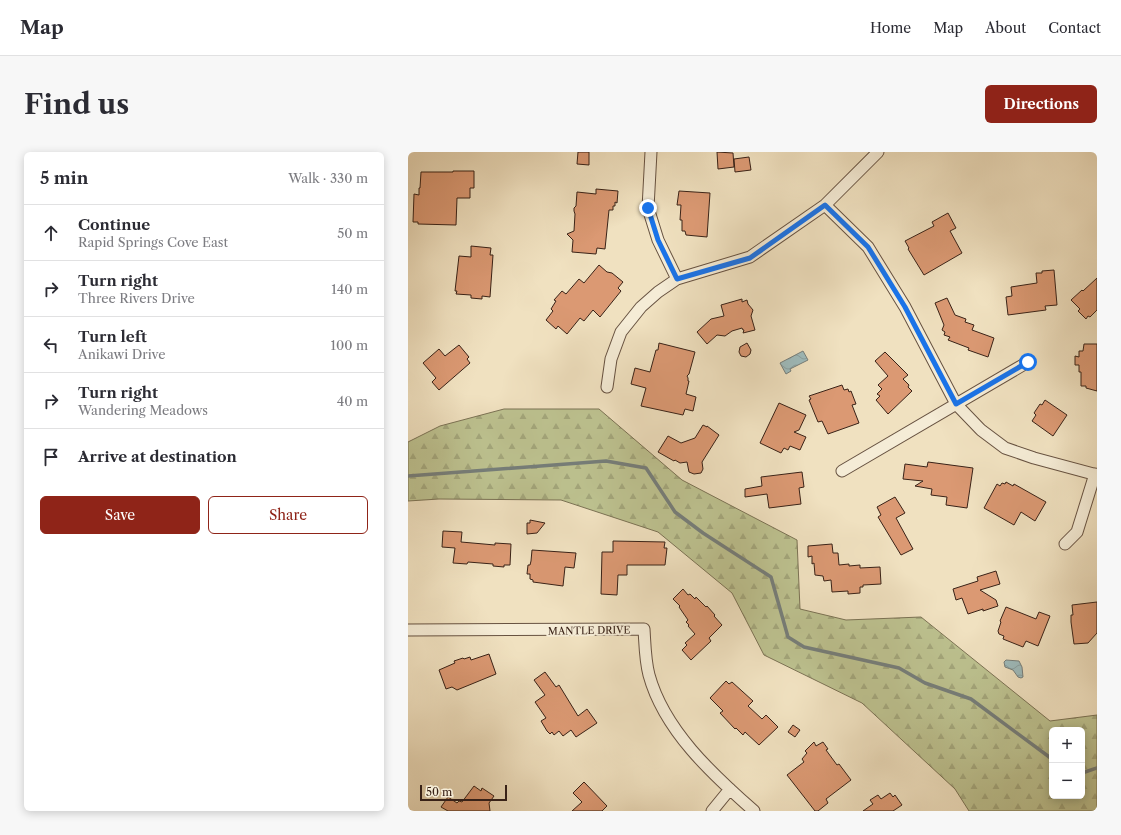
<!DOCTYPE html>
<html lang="en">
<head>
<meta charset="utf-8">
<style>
  :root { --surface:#fff; --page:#f7f7f7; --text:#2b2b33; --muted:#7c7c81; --line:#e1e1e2; --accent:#8f2418 }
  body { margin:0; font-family:"Libre Caslon Text",serif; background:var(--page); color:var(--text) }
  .controls { position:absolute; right:12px; bottom:12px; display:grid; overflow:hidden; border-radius:6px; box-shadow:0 2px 10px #0003 }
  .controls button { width:36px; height:36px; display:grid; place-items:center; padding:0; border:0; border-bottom:1px solid var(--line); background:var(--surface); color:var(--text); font:20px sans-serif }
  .scale { position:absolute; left:12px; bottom:10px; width:87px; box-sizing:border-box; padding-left:4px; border:2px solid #392217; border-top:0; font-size:11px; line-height:14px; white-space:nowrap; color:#392217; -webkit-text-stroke:3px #f5ecd6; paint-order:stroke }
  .stop { position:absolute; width:12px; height:12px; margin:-9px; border:3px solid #1a73e8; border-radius:50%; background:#fff }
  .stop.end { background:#1a73e8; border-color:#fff; box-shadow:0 1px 4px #0008 }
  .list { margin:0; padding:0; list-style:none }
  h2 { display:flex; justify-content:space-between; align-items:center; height:52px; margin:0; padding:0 16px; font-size:17px }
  h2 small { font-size:13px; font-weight:400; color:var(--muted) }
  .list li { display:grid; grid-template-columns:26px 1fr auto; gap:12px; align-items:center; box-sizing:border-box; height:56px; padding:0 16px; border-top:1px solid var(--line) }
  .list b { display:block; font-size:15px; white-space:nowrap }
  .list p { margin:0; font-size:13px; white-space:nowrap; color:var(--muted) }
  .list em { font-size:13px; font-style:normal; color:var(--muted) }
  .actions { display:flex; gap:8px; padding:12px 16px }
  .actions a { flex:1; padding:9px 0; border:1px solid var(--accent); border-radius:6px; text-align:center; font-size:14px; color:var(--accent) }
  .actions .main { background:var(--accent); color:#fff }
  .icon { flex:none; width:22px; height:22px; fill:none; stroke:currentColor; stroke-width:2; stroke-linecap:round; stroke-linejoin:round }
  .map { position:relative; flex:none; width:689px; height:659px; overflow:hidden; border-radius:6px }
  header { display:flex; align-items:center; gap:24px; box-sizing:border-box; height:56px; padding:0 20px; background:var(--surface); border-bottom:1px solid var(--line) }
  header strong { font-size:19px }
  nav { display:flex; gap:22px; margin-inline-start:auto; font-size:14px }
  .intro { display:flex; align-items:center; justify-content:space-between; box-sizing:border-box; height:96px; padding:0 24px }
  h1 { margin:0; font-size:28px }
  .button { padding:10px 18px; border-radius:6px; background:var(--accent); color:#fff; font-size:14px; font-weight:700 }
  main { display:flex; gap:24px; padding:0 24px }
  aside { flex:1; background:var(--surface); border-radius:6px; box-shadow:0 2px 10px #0003 }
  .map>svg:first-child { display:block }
</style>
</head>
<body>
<header>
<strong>Map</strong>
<nav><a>Home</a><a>Map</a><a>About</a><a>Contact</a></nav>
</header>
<div class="intro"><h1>Find us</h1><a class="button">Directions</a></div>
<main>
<aside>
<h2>5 min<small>Walk · 330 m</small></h2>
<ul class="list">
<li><svg class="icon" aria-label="ahead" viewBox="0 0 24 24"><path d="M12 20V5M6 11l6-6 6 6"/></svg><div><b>Continue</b><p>Rapid Springs Cove East</p></div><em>50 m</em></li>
<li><svg class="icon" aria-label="right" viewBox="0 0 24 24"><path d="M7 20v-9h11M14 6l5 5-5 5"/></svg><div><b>Turn right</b><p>Three Rivers Drive</p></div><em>140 m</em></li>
<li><svg class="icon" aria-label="left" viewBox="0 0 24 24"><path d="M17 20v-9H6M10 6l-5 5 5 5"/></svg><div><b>Turn left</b><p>Anikawi Drive</p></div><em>100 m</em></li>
<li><svg class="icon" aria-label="right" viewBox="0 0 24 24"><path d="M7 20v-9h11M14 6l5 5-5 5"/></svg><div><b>Turn right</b><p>Wandering Meadows</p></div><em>40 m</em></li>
<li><svg class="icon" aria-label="arrive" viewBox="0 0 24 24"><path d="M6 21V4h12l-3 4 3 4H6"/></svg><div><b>Arrive at destination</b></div></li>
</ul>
<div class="actions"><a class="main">Save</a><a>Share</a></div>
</aside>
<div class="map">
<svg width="689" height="659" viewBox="0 0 689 659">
  <defs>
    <pattern id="forest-firs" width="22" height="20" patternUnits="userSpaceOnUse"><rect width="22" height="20" fill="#bdc290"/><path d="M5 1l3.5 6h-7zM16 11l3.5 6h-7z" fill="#a3a67b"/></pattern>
    <pattern id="water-waves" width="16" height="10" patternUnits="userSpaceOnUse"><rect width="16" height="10" fill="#9ebbbc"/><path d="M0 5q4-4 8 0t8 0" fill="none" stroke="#89a0a1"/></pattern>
  </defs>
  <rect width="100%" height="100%" fill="#f0e1c0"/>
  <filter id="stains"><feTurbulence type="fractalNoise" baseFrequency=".005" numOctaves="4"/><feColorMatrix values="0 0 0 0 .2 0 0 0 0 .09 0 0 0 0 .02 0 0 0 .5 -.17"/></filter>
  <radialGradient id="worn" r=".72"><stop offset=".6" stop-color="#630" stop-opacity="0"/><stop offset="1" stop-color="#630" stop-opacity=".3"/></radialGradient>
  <path fill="url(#forest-firs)" stroke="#7b7254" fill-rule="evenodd" d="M 96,257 L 191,257 L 274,328 L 389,388 L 392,457 L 438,468 L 513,465 L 642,569 L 689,563 L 689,659 L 561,659 L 547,637 L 454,551 L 356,503 L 324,441 L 250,380 L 153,348 L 31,347 L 0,349 L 0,290 L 32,274 ZM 644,578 L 674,578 L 674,644 L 644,644 Z"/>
  <path fill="url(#water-waves)" stroke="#767e7a" d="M 395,199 L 400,208 L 382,217 L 383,219 L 378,222 L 372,211 Z
    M 598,508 L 611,509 L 614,515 L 615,525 L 613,526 L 610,525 L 605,518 L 597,515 L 596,510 Z"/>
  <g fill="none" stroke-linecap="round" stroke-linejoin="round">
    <path stroke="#767e7a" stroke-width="3.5" d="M 0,324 L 198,309 L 238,316 L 267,360 L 295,381 L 363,425 L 380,485 L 396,495 L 491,516 L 517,531 L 563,547 L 644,607
      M 674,621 L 689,616"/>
  </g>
  <path fill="#db9973" stroke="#392217" d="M 170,0 L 181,0 L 181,13 L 169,12 Z
    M 309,0 L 325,1 L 326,15 L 310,17 Z
    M 341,5 L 343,18 L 327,20 L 326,7 Z
    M 45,19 L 66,19 L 66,36 L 62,36 L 62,46 L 49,46 L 48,73 L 10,72 L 10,70 L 5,70 L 6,42 L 11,43 L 11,36 L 12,36 L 13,20 L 45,20 Z
    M 188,37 L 210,39 L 209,51 L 207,50 L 207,54 L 205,54 L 205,58 L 201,58 L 197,97 L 189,96 L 188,102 L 164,100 L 165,88 L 159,82 L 166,79 L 167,62 L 166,59 L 166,56 L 168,54 L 169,40 L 188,42 Z
    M 271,39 L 302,41 L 299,85 L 278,83 L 277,79 L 274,79 L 274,68 L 272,68 L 273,53 L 269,53 Z
    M 540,61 L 548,76 L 542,79 L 554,101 L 516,123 L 500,97 L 501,96 L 497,89 L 526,74 L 524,70 Z
    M 63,94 L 83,96 L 82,103 L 85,103 L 82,145 L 74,144 L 74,147 L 63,146 L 63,143 L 48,142 L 49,139 L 47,139 L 51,104 L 63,105 Z
    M 191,113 L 199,120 L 204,121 L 215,130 L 210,136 L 213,139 L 192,165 L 185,158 L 176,169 L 172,166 L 159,182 L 150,174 L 148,177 L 138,168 L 145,159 L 143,157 L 148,149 L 146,148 L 154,139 L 158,142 L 171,127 L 176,131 Z
    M 646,118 L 649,153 L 637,154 L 638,158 L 600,163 L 598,145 L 604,144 L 603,135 L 629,131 L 628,121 L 634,121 L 634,119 Z
    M 689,126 L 689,158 L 682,165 L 680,164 L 678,167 L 670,159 L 672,157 L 663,148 L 674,138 L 675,139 Z
    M 539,146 L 547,163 L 558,167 L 557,170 L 566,173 L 564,178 L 586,186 L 580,205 L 560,198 L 561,196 L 540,188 L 542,185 L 536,183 L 537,180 L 534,178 L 536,173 L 527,151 Z
    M 334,147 L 334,150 L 339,148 L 340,152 L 345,158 L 343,164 L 347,178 L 335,181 L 336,178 L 335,178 L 334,176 L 324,179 L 317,184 L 309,183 L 299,192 L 289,180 L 303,167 L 316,164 L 313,153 Z
    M 251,191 L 287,200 L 281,222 L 279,224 L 280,226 L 280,229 L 281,229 L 278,242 L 288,245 L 285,259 L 277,257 L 275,263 L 233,254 L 238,236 L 223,232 L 227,216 L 242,220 L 248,198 L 250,198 Z
    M 339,191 L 343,198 L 342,202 L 338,205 L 333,204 L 331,200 L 332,195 Z
    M 676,192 L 689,192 L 689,239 L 678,236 L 678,234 L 673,234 L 673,220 L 671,220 L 671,213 L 667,213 L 667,204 L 671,205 L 671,199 L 675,199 Z
    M 51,193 L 61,205 L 59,207 L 62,211 L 31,238 L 24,230 L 28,226 L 15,211 L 31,197 L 37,204 Z
    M 477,200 L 500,223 L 495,227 L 501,233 L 500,235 L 504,239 L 480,262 L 468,248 L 472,244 L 469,242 L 474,237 L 470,233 L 480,224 L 467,209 Z
    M 434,233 L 436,238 L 440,237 L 441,240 L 443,239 L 448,252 L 444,253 L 451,271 L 420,282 L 414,269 L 410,270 L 401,248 L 403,247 L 401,244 Z
    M 637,248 L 659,263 L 645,284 L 624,269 L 628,263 L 626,261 L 632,252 L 634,253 Z
    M 371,251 L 398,263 L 391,278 L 386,280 L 398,285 L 392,298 L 382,294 L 380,298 L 376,296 L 373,301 L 352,291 Z
    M 295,273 L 299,275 L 299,274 L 311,283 L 294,310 L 295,317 L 293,321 L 286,322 L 281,320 L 279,310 L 272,311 L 267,308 L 266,309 L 250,300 L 260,284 L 273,291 L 287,286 Z
    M 520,310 L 565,316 L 559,356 L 538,353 L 539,345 L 523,343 L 524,337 L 507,334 L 515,329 L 495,327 L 497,312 L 519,315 Z
    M 394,320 L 396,335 L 391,336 L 393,352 L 361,356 L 359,342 L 337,345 L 337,337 L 354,334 L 353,325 Z
    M 598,330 L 605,334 L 606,332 L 638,350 L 627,369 L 613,360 L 606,373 L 576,356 L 589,332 L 592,334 L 594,331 L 597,332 Z
    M 487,345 L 497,361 L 488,366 L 505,397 L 493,403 L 470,365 L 473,363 L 469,355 Z
    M 122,368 L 137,371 L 129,381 L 119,382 L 119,371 L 122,371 Z
    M 35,379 L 54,380 L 53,390 L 87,393 L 87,391 L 103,392 L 102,413 L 96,413 L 96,415 L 85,414 L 85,412 L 60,410 L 59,412 L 45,411 L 47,396 L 34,395 Z
    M 205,389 L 257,390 L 256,396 L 259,396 L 257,413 L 219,413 L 219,423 L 210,423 L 209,443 L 193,442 L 194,400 L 205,400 Z
    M 424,392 L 425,401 L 430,401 L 431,413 L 441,412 L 441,414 L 452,413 L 452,416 L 472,415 L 473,432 L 455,433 L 455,435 L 452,435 L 452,441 L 440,442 L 440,439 L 424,440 L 423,428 L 416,429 L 415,424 L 407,423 L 406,411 L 404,412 L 404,404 L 400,405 L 400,394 Z
    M 124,398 L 168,401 L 166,416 L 157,415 L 155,434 L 125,430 L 125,428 L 122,427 L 122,422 L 119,422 L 120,413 L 122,413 L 123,409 Z
    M 588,419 L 592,432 L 572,438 L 588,448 L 590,454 L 575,459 L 575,457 L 560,462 L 554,446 L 548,448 L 545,437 L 570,429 L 569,425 Z
    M 275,437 L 280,443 L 282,442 L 287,447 L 288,445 L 298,455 L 299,454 L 307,463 L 306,464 L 314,473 L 301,486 L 303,489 L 283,508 L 274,498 L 279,493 L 277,491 L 287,482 L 280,474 L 281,473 L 278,470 L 280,468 L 271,455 L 272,454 L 265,447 Z
    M 689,450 L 689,481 L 680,491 L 666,492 L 663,470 L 663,463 L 665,463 L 664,453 Z
    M 598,455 L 628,467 L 631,460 L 642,464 L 630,494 L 618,489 L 615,495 L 595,487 L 596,484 L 591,482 L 590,479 L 593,470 L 592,469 Z
    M 81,502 L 88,522 L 49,538 L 44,535 L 38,537 L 31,518 L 47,511 L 46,509 L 55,506 L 56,507 L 62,505 L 63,508 Z
    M 137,520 L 148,535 L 151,533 L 170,564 L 179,557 L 189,571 L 168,585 L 163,578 L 155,584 L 151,579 L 146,583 L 144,580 L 142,582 L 139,579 L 133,569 L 138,566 L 127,550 L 137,543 L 126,528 Z
    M 318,529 L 321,532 L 324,530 L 345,549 L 340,554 L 354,567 L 358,563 L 370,575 L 351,593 L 337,580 L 335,583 L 328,576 L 327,577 L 312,561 L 315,559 L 302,546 Z
    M 385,573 L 392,578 L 387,585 L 380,580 Z
    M 406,590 L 408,594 L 415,590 L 420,597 L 418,598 L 429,613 L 431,612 L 443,628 L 418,647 L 420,651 L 410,659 L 407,659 L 379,623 L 396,610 L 394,607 L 399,601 L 397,599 Z
    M 176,630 L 199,654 L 194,659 L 164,659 L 174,650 L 165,641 Z
    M 66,634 L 73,639 L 74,636 L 86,644 L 81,651 L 82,659 L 40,659 L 33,655 L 40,645 L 49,651 L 51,649 L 54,650 Z
    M 482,641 L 485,645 L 487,643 L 494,653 L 485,659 L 455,659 L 465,652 L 462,648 L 470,643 L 473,647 Z"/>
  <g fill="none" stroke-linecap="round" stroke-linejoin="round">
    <defs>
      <path id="minor" d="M 243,0 L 240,56 L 250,88 L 269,127
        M 417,53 L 460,95 L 497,155 L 548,252 L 573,278 L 597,296 L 626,306 L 689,323
        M 199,235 L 203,207 L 213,180 L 233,155 L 250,140 L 269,127 L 342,105 L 417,53 L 470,0
        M 434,319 L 620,210
        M 657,392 L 669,380 L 687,322
        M 0,478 L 236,477 C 237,492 237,508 241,523 C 256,578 304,622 346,659
        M 304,659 L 322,637"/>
    </defs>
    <use href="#minor" stroke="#675241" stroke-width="13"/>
    <use href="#minor" stroke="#f5ecd6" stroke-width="11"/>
  </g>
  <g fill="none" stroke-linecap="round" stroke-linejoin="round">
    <path stroke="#1a73e8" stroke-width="5" d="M 240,56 L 250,88 L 269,127 L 342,106 L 417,53 L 460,95 L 497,155 L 548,252 L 620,210"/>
  </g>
  <g text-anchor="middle" stroke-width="4" stroke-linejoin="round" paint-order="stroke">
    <g font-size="10" fill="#392217" stroke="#f5ecd6">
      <text transform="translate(181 478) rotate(-1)" y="4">MANTLE DRIVE</text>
    </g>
  </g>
  <rect width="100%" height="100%" filter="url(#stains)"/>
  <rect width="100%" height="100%" fill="url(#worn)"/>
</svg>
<div class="controls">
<button>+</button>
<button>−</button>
</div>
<div class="scale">50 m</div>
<div class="stop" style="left:620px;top:210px"></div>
<div class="stop end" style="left:240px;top:56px"></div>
</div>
</main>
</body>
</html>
